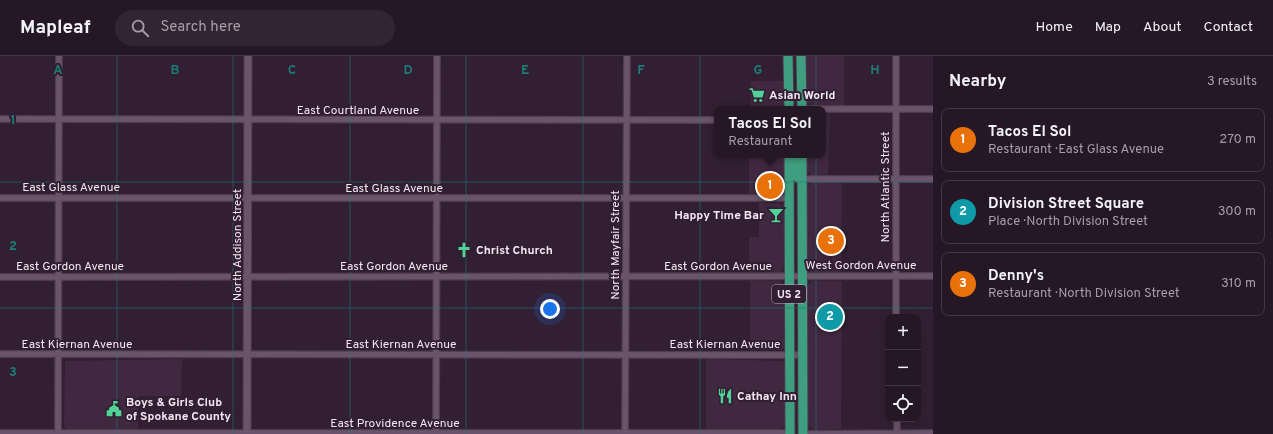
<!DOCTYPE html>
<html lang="en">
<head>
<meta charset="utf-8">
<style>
  :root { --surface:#261726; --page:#322432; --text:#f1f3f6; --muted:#a49fa7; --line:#423643; --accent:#ea580c }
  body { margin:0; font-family:Overpass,sans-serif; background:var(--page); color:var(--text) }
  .controls { position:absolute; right:12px; bottom:12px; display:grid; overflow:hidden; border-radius:8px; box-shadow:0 4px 16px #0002 }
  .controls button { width:36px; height:36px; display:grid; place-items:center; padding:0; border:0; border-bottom:1px solid var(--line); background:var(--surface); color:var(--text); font:20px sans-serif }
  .you { position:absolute; left:550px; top:253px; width:14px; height:14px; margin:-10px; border:3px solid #fff; border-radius:50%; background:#1a73e8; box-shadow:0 0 0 6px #1a73e833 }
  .badge { display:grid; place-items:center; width:26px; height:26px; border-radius:50%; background:var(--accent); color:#fff; font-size:13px; font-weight:700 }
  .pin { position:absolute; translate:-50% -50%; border:2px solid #fff; box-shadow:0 1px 4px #0006 }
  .popup { position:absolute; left:714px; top:50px; width:112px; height:52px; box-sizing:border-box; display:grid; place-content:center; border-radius:8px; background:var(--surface); filter:drop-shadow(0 1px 3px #0005); font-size:13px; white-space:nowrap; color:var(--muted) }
  .popup b { font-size:15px; color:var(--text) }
  .popup::after { content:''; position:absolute; left:50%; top:100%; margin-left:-8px; border:8px solid transparent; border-top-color:var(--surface) }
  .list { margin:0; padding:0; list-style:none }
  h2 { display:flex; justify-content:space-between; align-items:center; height:52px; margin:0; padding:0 16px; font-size:17px }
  h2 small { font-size:13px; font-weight:400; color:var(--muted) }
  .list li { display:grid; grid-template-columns:26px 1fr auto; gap:12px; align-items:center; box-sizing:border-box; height:64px; margin:0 8px 8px; padding:0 8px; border:1px solid var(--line); border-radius:8px }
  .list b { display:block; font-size:15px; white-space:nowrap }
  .list p { margin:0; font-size:13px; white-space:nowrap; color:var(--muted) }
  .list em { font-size:13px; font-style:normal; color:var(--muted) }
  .icon { flex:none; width:22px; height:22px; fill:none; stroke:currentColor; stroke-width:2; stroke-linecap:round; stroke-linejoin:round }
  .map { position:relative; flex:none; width:933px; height:378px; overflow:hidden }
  header { display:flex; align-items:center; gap:24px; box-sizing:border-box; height:56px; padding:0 20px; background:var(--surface); border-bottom:1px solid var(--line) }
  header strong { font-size:19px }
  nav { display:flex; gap:22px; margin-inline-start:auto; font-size:14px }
  .search { width:280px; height:36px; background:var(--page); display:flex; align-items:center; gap:10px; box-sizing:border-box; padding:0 14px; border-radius:22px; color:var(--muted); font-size:15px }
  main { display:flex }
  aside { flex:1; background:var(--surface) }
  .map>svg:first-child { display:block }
</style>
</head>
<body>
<header>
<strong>Mapleaf</strong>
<div class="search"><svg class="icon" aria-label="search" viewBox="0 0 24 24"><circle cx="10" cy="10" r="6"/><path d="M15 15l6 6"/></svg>Search here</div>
<nav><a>Home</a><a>Map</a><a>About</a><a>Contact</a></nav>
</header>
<main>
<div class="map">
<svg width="933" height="378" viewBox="0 0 933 378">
  <rect width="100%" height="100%" fill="#321f33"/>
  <path fill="#402841" d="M 806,0 L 844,0 L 844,49 L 810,49 L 807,46 Z
    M 751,25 L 784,25 L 783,53 L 750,53 Z
    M 823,58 L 830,58 L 828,119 L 811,119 L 806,114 L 806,99 L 823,99 Z
    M 749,99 L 784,99 L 783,137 L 778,138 L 749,138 Z
    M 811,127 L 842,127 L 841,217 L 812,217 L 807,214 L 807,131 Z
    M 759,146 L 778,147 L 784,151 L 784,210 L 780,216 L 749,216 L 749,181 L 759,181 Z
    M 750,225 L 780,225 L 784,228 L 785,290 L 782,294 L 750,294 Z
    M 811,225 L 840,225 L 842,227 L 841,373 L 813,374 L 808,368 L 807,231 Z
    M 182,303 L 181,340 L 138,340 L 138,373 L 68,374 L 64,371 L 65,305 Z
    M 706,303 L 783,305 L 785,309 L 785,368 L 783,372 L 780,373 L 706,373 Z"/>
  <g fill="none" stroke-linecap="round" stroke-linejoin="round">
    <defs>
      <path id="minor" d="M 896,0 L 896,261
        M 802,53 L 933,53
        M 0,63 L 717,64
        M 802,123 L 933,123
        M 0,142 L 789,142
        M 0,221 L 933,220
        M 0,298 L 802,299
        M 897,363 L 897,378
        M 0,377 L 790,377
        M 58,378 L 59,0
        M 436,378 L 437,0
        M 625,378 L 627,0
        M 803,378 L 933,377"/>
      <path id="tertiary" d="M 247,378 L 248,0"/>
      <path id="primary" d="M 788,0 L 789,53
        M 801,0 L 802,53
        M 789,99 L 790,378
        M 795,99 L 795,117 L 798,122 L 802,123
        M 802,99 L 803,378"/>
    </defs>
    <use href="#minor" stroke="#4d3d4f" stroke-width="8"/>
    <use href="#tertiary" stroke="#4d3d4f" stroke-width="9"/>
    <use href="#primary" stroke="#4d3d4f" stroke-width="11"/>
    <use href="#minor" stroke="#6a546b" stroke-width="5.5"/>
    <use href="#tertiary" stroke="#6a546b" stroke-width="7"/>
    <use href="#primary" stroke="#3f9e7f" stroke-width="9"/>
  </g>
  <path fill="none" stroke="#1a7c75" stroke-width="1" stroke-opacity="0.55" d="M 117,0 L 117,378M 233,0 L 233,378M 350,0 L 350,378M 466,0 L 466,378M 583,0 L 583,378M 700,0 L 700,378M 816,0 L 816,378M 0,126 L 933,126M 0,252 L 933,252"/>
  <defs>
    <symbol id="supermarket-bare" viewBox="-9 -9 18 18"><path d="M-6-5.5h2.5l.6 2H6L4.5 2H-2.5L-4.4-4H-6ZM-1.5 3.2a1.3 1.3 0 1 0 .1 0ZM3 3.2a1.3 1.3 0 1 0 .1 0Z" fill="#51d398" stroke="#321f33" stroke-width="2.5" paint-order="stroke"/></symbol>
    <symbol id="bar-bare" viewBox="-9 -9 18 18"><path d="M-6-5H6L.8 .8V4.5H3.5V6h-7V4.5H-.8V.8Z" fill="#51d398" stroke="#321f33" stroke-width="2.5" paint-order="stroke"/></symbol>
    <symbol id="church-bare" viewBox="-9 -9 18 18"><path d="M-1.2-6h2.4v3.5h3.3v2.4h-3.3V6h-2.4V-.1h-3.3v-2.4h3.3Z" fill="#51d398" stroke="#321f33" stroke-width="2.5" paint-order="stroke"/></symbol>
    <symbol id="restaurant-bare" viewBox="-9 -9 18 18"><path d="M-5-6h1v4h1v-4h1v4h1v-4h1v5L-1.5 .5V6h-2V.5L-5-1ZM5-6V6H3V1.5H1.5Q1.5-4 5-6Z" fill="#51d398" stroke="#321f33" stroke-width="2.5" paint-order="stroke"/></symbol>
    <symbol id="civic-bare" viewBox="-9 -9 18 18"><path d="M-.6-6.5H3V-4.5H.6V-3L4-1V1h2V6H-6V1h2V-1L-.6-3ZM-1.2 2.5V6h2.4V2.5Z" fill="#51d398" stroke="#321f33" stroke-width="2.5" paint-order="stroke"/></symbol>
  </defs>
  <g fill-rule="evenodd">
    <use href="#supermarket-bare" x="746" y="28" width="22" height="22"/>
    <use href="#bar-bare" x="765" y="148" width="22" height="22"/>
    <use href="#church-bare" x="453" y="183" width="22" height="22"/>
    <use href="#restaurant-bare" x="714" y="329" width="22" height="22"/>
    <use href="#civic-bare" x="103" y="342" width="22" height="22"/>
  </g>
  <g text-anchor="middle" stroke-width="4" stroke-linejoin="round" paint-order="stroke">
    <rect fill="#321f33" stroke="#b9aab9" stroke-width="1" x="772" y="229" width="34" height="18" rx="3"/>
    <g font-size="11" font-weight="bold" fill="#f3e6f3">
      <text x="789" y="242">US 2</text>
    </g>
    <g font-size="12" font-weight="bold" fill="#f3e6f3" stroke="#321f33" text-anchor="start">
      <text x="769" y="43">Asian World</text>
      <text x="764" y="163" text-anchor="end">Happy Time Bar</text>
      <text x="476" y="198">Christ Church</text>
      <text x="737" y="344">Cathay Inn</text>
      <text x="126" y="350">Boys &amp; Girls Club<tspan x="126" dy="14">of Spokane County</tspan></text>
    </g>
    <g font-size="12" fill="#f3e6f3" stroke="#321f33">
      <text x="358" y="58">East Courtland Avenue</text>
      <text x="71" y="135">East Glass Avenue</text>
      <text transform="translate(885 131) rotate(-90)" y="4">North Atlantic Street</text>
      <text x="394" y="136">East Glass Avenue</text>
      <text transform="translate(237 189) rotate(-90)" y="4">North Addison Street</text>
      <text transform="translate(615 189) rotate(-90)" y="4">North Mayfair Street</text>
      <text x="861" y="213">West Gordon Avenue</text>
      <text x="70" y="214">East Gordon Avenue</text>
      <text x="394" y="214">East Gordon Avenue</text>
      <text x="718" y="214">East Gordon Avenue</text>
      <text x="77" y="292">East Kiernan Avenue</text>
      <text x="401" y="292">East Kiernan Avenue</text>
      <text x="725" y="292">East Kiernan Avenue</text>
      <text x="395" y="371">East Providence Avenue</text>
    </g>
  </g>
  <g font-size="13" text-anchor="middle" font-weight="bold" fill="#1a7c75" stroke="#321f33" stroke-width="4" stroke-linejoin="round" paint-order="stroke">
    <text x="58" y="18">A</text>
    <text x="175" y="18">B</text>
    <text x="292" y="18">C</text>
    <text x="408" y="18">D</text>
    <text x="525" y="18">E</text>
    <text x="641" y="18">F</text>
    <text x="758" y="18">G</text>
    <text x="875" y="18">H</text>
    <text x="13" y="68">1</text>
    <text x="13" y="194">2</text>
    <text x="13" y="320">3</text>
  </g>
</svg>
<div class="controls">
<button>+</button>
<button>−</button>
<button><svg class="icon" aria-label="locate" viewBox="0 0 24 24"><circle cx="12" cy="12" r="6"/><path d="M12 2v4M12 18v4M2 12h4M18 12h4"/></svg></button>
</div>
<div class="you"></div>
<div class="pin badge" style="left:770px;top:130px;background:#e8710a">1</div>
<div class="popup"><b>Tacos El Sol</b>Restaurant</div>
<div class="pin badge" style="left:830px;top:261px;background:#0f9aa8">2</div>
<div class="pin badge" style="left:831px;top:185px;background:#e8710a">3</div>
</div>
<aside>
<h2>Nearby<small>3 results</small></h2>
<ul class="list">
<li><span class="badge" style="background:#e8710a">1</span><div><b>Tacos El Sol</b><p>Restaurant · East Glass Avenue</p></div><em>270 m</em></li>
<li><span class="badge" style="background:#0f9aa8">2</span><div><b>Division Street Square</b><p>Place · North Division Street</p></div><em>300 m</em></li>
<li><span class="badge" style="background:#e8710a">3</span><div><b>Denny's</b><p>Restaurant · North Division Street</p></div><em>310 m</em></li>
</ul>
</aside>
</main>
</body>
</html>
